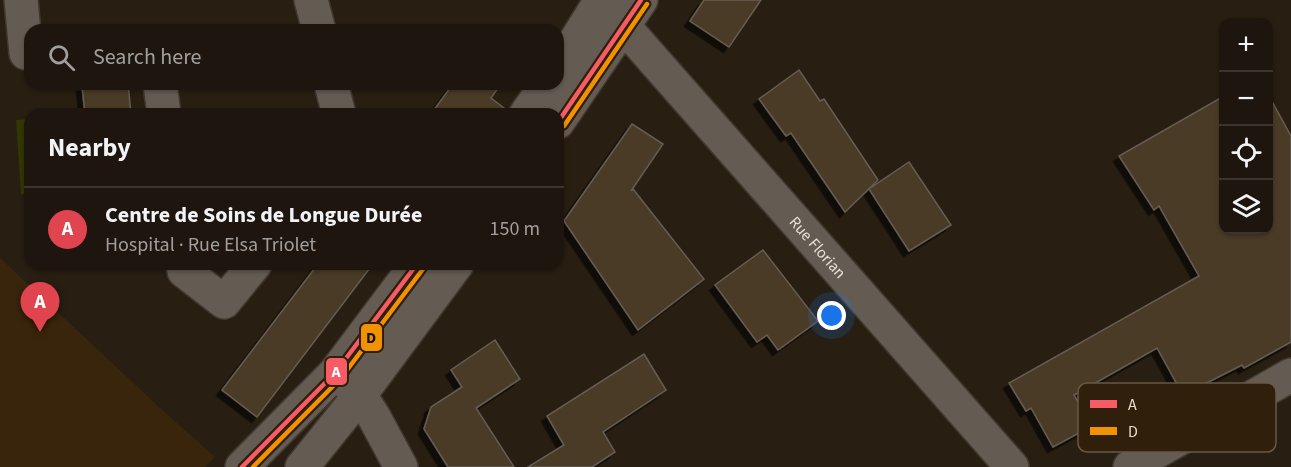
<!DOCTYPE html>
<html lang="en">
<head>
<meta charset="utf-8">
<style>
  :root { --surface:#1e160e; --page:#261f17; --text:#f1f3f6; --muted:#a19f9e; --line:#3c352e; --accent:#8c9099 }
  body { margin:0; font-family:"Source Sans 3",sans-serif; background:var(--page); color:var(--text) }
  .controls { position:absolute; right:18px; top:18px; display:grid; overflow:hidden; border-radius:12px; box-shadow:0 2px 4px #0004 }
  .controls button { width:54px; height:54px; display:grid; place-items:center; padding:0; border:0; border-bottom:2px solid var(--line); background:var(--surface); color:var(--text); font:30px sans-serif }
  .you { position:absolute; left:832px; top:316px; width:21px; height:21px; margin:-15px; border:4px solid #fff; border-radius:50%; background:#1a73e8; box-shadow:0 0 0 9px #1a73e833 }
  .badge { display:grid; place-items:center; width:39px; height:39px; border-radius:50%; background:var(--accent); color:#fff; font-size:20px; font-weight:700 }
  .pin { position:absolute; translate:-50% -50px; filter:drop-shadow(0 2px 3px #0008) }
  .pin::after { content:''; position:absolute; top:32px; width:21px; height:18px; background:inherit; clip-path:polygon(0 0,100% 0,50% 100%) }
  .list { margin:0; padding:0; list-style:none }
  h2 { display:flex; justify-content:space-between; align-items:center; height:78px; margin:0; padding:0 24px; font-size:26px }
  h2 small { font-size:20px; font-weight:400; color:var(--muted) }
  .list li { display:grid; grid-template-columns:39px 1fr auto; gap:18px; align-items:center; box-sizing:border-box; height:84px; padding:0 24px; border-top:2px solid var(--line) }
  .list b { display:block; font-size:22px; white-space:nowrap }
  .list p { margin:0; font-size:20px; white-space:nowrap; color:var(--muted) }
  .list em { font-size:20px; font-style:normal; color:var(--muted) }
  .icon { flex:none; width:33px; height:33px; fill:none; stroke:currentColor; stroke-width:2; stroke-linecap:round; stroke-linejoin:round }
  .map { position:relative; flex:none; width:1291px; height:467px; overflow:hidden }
  .search { position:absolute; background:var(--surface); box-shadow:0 2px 4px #0004; left:24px; top:24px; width:540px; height:66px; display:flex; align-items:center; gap:15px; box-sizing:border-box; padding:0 21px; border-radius:18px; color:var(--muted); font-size:22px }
  .panel { position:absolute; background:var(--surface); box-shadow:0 2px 4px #0004; left:24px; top:108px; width:540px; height:162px; border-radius:18px }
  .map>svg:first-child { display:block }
</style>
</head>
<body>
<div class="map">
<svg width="1291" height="467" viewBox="0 0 1291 467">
  <defs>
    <filter id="shadow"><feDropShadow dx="-5.5" dy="5.5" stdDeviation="0" flood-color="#0009"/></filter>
  </defs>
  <rect width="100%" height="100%" fill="#281e12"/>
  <path fill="#39250b" d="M 0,258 L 159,407 L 215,457 L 205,467 L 0,467 Z"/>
  <path fill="#333702" d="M 30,119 L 30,194 L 21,194 L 16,120 Z"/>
  <path fill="#483b28" stroke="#655d53" stroke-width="1.5" filter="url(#shadow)" d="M 704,0 L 761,0 L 729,47 L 690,21 Z
    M 799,70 L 820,101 L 824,99 L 878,180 L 845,212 L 791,133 L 786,136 L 759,99 Z
    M 109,84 L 128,84 L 131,114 L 85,114 L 82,86 Z
    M 453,84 L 501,84 L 491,98 L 508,111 L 508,114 L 431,114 Z
    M 1224,96 L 1224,230 L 1269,230 L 1269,96 L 1291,136 L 1291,342 L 1244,368 L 1242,365 L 1183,395 L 1157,348 L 1074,395 L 1092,426 L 1053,447 L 1031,408 L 1026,411 L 1009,383 L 1199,276 L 1159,206 L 1154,210 L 1119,156 Z
    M 632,124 L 663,144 L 631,191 L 633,189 L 704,279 L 638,330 L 564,221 Z
    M 909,162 L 951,225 L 909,251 L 869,189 Z
    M 763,250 L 818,321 L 778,350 L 767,335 L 757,342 L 715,285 Z
    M 318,264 L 373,264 L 257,417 L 222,390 Z
    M 495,340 L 520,379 L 476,408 L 514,467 L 448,467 L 424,429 L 431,407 L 462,387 L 451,370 Z
    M 644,354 L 666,390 L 603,432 L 615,452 L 592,467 L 528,467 L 564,445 L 547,416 Z"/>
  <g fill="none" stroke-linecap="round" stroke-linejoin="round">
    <defs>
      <g id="minor">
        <path d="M 21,0 L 26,53 L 30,53"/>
        <path d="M 311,0 L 319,30"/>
        <path id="s1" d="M 606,6 L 1012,467"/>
        <path d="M 160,84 L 164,114"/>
        <path d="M 331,84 L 339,114"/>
        <path d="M 183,264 L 184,271 L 224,302 L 255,264"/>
        <path d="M 341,377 L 360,395 L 374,417 L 401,467"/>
        <path d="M 1130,467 L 1291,375"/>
      </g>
      <path id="secondary" d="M 558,69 L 601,0
        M 526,114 L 547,84
        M 558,122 L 641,0
        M 242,467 L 335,373 L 417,264
        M 302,467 L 360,395 L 457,264"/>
    </defs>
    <use href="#minor" stroke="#403830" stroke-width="36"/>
    <use href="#secondary" stroke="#403830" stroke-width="36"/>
    <use href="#minor" stroke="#645c53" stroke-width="33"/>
    <use href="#secondary" stroke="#645c53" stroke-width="33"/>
    <defs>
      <path id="bus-1" d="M 558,122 L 641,0
        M 242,467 L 335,373 L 417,264"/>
      <path id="bus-2" d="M 564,126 L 647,4
        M 253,467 L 341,378 L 423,269"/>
    </defs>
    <use href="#bus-1" stroke="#301f0a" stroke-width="9"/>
    <use href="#bus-2" stroke="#301f0a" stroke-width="9"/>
    <use href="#bus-1" stroke="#f65b66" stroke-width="4.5"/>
    <use href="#bus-2" stroke="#f39200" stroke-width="4.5"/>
  </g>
  <g text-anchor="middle" stroke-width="4.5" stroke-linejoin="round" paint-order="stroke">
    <g font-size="16" fill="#eaded2" stroke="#301f0a">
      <text dy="6" stroke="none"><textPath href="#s1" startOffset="321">Rue Florian</textPath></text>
    </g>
  </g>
  <rect x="1078" y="383" width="198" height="69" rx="9" fill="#301f0a" stroke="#685846" stroke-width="1.5"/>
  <rect x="1090" y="400" width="27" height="8" fill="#f65b66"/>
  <rect x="1090" y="427" width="27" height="8" fill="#f39200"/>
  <g font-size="16" fill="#eaded2">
    <text x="1128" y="410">A</text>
    <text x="1128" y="437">D</text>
  </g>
  <g stroke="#301f0a" stroke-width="2">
    <rect x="360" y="323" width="23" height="29" rx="6" fill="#f39200"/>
    <rect x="325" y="357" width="23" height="29" rx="6" fill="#f65b66"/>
  </g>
  <g font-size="16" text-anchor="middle" font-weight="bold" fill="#fff">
    <text x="336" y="377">A</text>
  </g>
  <g font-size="16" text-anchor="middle" font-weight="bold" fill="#111">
    <text x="371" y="343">D</text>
  </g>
</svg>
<div class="controls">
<button>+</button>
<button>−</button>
<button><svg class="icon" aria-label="locate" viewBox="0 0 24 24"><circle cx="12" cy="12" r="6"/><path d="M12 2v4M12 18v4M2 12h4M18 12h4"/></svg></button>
<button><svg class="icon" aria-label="layers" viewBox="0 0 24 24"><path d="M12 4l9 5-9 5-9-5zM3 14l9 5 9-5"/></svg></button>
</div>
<div class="you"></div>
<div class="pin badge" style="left:40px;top:332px;background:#e0444e">A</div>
<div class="search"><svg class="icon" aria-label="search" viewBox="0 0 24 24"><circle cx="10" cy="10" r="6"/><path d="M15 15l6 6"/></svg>Search here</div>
<section class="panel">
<h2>Nearby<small></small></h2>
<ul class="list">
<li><span class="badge" style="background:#e0444e">A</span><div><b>Centre de Soins de Longue Durée</b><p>Hospital · Rue Elsa Triolet</p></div><em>150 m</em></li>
</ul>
</section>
</div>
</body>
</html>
